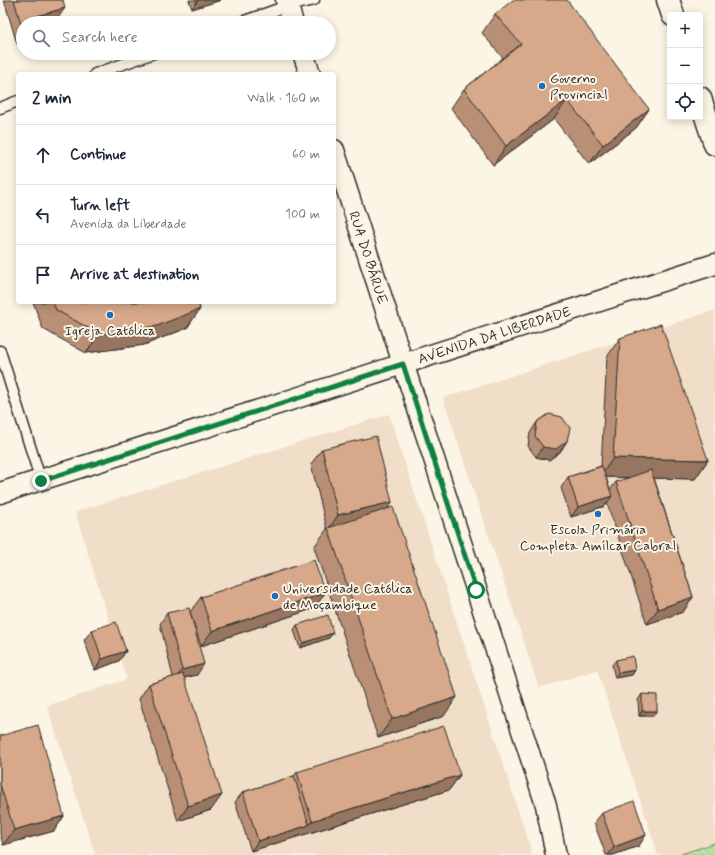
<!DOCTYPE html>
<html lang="en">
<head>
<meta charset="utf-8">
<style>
  :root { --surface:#fff; --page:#f2f2f3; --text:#1f2937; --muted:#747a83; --line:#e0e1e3 }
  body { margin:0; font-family:Mynerve,sans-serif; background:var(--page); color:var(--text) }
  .controls { position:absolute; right:12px; top:12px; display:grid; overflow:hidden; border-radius:4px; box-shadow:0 2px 10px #0003 }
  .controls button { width:36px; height:36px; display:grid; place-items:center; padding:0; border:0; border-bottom:1px solid var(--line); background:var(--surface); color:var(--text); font:20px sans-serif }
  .stop { position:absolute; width:12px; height:12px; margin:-9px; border:3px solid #0b8043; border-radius:50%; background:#fff }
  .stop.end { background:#0b8043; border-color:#fff; box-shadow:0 1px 4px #0008 }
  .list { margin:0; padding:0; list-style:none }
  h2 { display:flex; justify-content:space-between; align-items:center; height:52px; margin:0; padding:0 16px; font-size:17px }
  h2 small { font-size:13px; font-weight:400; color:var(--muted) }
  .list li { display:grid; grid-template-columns:26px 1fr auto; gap:12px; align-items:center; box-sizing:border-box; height:60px; padding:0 16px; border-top:1px solid var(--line) }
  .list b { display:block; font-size:15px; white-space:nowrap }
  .list p { margin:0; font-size:13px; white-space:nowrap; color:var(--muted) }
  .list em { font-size:13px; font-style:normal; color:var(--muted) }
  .icon { flex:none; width:22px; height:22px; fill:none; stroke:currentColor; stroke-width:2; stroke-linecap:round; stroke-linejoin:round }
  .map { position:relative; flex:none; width:715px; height:855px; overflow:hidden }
  .search { position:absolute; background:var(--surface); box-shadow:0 2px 10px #0003; left:16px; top:16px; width:320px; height:44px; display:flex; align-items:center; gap:10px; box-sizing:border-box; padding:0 14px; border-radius:22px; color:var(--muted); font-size:15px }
  .panel { position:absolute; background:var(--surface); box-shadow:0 2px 10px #0003; left:16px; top:72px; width:320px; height:232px; border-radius:4px }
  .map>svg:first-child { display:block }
</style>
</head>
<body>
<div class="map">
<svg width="715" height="855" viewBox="0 0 715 855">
  <defs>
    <pattern id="park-dots" width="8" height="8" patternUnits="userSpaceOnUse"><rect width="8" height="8" fill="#b5e4a2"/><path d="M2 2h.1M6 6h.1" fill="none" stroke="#9cc48c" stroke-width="1.8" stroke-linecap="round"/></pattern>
  </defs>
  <rect width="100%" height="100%" fill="#fcf5e5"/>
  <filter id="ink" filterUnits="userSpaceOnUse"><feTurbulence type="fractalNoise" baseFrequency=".025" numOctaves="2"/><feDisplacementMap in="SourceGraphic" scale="8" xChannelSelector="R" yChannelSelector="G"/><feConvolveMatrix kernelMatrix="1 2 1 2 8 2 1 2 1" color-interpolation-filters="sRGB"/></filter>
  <g filter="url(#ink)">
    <path fill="#f1dec9" d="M 715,310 L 715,843 L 678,855 L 658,855 L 597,670 L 539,688 L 443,398 Z
      M 389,414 L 529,843 L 531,855 L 95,855 L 47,706 L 127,679 L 75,512 Z"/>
    <path fill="url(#park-dots)" stroke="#708866" d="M 715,843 L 715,855 L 678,855 Z"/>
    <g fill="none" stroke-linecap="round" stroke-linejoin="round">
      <defs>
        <path id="lane" d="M 239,23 L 287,6 L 314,0
          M 95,74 L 154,53
          M 0,108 L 18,101
          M 0,351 L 41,481"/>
        <g id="street">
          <path d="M 286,0 L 293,23"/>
          <path d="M 303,53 L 310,74"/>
          <path id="s1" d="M 334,150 L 546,805 L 556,855"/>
          <path id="s2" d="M 0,493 L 715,264"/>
        </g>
        <path id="secondary" d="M 668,0 L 673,15
          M 700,98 L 715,144"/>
      </defs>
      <use href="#lane" stroke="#2b2b2b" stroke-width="13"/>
      <use href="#street" stroke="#2b2b2b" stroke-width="23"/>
      <use href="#secondary" stroke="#2b2b2b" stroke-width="25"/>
      <use href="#lane" stroke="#fcf5e5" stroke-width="10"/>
      <use href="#street" stroke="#fcf5e5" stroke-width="20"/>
      <use href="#secondary" stroke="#fcf5e5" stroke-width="22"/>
    </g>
    <path fill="#b99076" stroke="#2b2b2b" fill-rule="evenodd" d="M 4,0 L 63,0 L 58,18 L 40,23 L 23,23 L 23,43 L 17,44 Z
      M 189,0 L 221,0 L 192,9 Z
      M 495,14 L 649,109 L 636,128 L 589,164 L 554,119 L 493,165 L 451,108 L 464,89 L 503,58 L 482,33 Z
      M 33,302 L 198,302 L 200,309 L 187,328 L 144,345 L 86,353 L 43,329 Z
      M 620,338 L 708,460 L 695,479 L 654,478 L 693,597 L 683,612 L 647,624 L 607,503 L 605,506 L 571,517 L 561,488 L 568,477 L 601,466 L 607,357 ZM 606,477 L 629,478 L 616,482 L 610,490 Z
      M 537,422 L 567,441 L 560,452 L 549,460 L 536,457 L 528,446 L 530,433 Z
      M 322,449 L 392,502 L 388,508 L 444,716 L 378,738 L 314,547 L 327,529 L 311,464 Z
      M 201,597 L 315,608 L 201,646 L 190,612 L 197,675 L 184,678 L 211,810 L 178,821 L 139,699 L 149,684 L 173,677 L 160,624 L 167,613 L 190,612 Z
      M 297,625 L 333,633 L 329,638 L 300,648 L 294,630 Z
      M 92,630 L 126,651 L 119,661 L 95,670 L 84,640 Z
      M 616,660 L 635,670 L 632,675 L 615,678 L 612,665 Z
      M 642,694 L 657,711 L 653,716 L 639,716 L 638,700 Z
      M 0,736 L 64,816 L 54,831 L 3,845 L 0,834 Z
      M 297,772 L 460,775 L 449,790 L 251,851 L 235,802 L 243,792 L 294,776 Z
      M 602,813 L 639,846 L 613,855 L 606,855 L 594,823 Z"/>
    <path fill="#967660" stroke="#2b2b2b" d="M 198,0 L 221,0 L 192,9 Z
      M 65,8 L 58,18 L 40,23 L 29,23 L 33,17 Z
      M 23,35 L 23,43 L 17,44 Z
      M 567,100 L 554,119 L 493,165 L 506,146 Z
      M 649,109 L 636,128 L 589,164 L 603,145 Z
      M 200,309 L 187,328 L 144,345 L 86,353 L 99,334 Z
      M 567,441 L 560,452 L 549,460 L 536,457 L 543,447 Z
      M 613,458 L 708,460 L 695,479 L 600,477 Z
      M 612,496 L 605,506 L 571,517 L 578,507 Z
      M 392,502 L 382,517 L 328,530 L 338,515 Z
      M 325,593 L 315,608 L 201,646 L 212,631 Z
      M 693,597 L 683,612 L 647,624 L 658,609 Z
      M 333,633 L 329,638 L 300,648 L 303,643 Z
      M 126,651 L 119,661 L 95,670 L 102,659 Z
      M 204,664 L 197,675 L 174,680 L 182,670 Z
      M 635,670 L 632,675 L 615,678 L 618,673 Z
      M 457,697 L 444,716 L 378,738 L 392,719 Z
      M 642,711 L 657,711 L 653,716 L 639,716 Z
      M 460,775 L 449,790 L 251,851 L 258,841 L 309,825 L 312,821 Z
      M 222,795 L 211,810 L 178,821 L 188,806 Z
      M 64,816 L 54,831 L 3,845 L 14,830 Z
      M 646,835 L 639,846 L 613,855 L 608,855 L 614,847 Z"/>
    <path fill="#d7a889" stroke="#2b2b2b" d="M 14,0 L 63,0 L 65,8 L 33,17 L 35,23 L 23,23 L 23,31 Z
      M 513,0 L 567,0 L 649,109 L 603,145 L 567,100 L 506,146 L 464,89 L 521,44 L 495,14 Z
      M 53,302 L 198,302 L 200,309 L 157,326 L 99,334 L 56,310 Z
      M 661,324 L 708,460 L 613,458 L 620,338 Z
      M 549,414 L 562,417 L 570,428 L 567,441 L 556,449 L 543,447 L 535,436 L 537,422 Z
      M 376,436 L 392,502 L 338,515 L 322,449 Z
      M 602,466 L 612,496 L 578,507 L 568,477 Z
      M 651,470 L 693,597 L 658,609 L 616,482 Z
      M 393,507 L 457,697 L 392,719 L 328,528 Z
      M 314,560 L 325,593 L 212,631 L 201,597 Z
      M 189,608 L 204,664 L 182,670 L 167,613 Z
      M 328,615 L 333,633 L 303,643 L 297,625 Z
      M 116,622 L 126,651 L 102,659 L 92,630 Z
      M 633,656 L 635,670 L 618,673 L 616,660 Z
      M 183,674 L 222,795 L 188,806 L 149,684 Z
      M 642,694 L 657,695 L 657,711 L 642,711 Z
      M 38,725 L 64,816 L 14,830 L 0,784 L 0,736 Z
      M 444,726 L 460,775 L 312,821 L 297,772 Z
      M 294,776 L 309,825 L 258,841 L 243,792 Z
      M 634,801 L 646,835 L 614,847 L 602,813 Z"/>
  </g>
  <g fill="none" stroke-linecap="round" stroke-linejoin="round" filter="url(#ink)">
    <path stroke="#0b8043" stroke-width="5" d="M 41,481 L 403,364 L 476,590"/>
  </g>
  <g fill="#1f6fb2" stroke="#fcf5e5" stroke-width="1.5">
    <circle cx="542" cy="86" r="4"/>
    <circle cx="110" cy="315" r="4"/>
    <circle cx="598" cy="514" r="4"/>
    <circle cx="275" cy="596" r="4"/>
  </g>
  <g text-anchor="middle" stroke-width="4" stroke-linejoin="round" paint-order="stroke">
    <g font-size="14" fill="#2b2b2b" stroke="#fcf5e5" text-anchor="start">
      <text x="550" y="83">Governo<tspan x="550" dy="16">Provincial</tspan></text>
      <text x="110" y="335" text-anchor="middle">Igreja Católica</text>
      <text x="598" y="534" text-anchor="middle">Escola Primária<tspan x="598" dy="16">Completa Amílcar Cabral</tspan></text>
      <text x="283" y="593">Universidade Católica<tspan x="283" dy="16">de Moçambique</tspan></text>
    </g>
    <g font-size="14" fill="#2b2b2b" stroke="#fcf5e5">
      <text dy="5" stroke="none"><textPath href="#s1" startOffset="113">RUA DO BÁRUE</textPath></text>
      <text dy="5" stroke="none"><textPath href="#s2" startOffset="519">AVENIDA DA LIBERDADE</textPath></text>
    </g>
  </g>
</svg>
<div class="controls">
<button>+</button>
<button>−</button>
<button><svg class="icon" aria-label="locate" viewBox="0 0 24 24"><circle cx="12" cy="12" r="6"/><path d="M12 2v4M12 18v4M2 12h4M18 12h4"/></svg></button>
</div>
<div class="stop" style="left:476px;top:590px"></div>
<div class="stop end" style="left:41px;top:481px"></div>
<div class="search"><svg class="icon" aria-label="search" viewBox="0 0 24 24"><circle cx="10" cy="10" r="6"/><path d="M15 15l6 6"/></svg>Search here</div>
<section class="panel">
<h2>2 min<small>Walk · 160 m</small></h2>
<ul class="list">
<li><svg class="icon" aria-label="ahead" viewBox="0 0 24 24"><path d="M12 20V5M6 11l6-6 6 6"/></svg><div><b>Continue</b></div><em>60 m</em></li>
<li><svg class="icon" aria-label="left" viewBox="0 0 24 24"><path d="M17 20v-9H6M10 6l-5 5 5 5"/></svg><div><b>Turn left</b><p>Avenida da Liberdade</p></div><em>100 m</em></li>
<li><svg class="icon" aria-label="arrive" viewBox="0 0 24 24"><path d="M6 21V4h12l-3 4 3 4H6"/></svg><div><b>Arrive at destination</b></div></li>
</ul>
</section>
</div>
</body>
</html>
